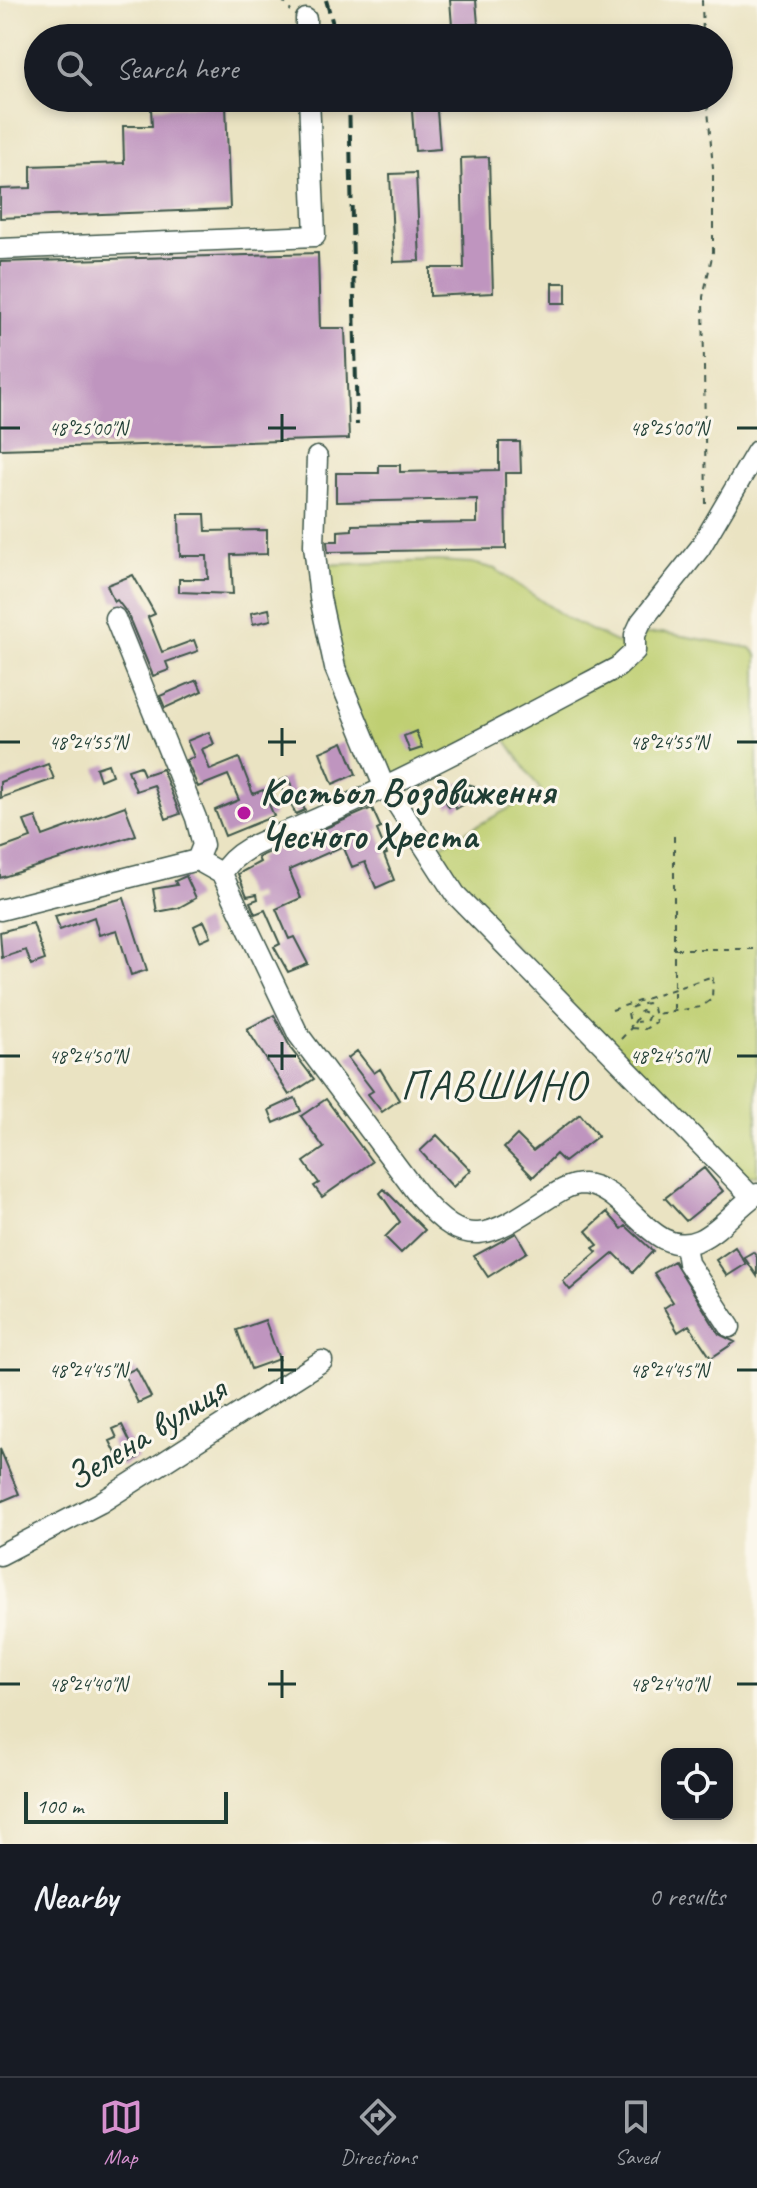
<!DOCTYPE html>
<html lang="en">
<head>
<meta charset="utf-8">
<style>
  :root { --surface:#171b24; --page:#20242c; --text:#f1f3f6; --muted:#9ea1a6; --line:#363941; --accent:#d690ce }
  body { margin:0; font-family:Caveat,sans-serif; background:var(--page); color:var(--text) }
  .controls { position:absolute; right:24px; bottom:24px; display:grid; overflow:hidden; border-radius:16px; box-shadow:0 4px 12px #0003 }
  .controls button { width:72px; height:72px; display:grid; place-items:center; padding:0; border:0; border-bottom:2px solid var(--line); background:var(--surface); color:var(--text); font:40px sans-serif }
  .scale { position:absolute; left:24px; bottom:20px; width:204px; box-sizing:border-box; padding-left:8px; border:4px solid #1f3d34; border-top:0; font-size:22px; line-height:28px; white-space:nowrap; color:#1f3d34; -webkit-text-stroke:6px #fbf7ec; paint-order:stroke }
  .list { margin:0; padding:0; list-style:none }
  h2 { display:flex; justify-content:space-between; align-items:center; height:104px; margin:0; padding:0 32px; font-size:34px }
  h2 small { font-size:26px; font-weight:400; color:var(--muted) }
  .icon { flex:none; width:44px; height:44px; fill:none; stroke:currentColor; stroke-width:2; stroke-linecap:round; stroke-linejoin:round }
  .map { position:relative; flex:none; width:757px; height:1844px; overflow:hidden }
  .search { position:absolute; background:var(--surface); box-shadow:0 4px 12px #0003; left:24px; right:24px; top:24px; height:88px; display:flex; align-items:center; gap:20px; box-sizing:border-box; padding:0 28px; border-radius:44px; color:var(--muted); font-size:30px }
  .sheet { height:232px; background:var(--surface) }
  nav { display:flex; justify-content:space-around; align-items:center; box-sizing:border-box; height:112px; border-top:2px solid var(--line); background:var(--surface); font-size:22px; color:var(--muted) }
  nav a { display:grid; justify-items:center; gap:4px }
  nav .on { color:var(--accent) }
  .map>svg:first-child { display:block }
</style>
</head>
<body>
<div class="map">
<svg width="757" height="1844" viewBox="0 0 757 1844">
  <rect width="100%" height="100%" fill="#fbf7ec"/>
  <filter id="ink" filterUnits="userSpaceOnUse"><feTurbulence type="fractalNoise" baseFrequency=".0125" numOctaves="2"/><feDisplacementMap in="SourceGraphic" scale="16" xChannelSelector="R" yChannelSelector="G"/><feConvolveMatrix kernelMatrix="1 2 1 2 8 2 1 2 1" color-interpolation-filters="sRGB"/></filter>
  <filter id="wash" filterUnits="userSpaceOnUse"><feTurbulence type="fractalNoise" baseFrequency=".006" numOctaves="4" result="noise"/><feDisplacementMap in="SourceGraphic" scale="32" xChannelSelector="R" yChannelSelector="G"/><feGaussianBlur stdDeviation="1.8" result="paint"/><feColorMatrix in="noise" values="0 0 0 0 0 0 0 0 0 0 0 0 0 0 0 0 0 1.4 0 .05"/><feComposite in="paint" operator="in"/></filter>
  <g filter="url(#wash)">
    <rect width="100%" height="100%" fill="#eae3c2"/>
    <path fill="#bfcf72" stroke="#6f8653" stroke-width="2" d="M 438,561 L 472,563 L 495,569 L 568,619 L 634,651 L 635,635 L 665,633 L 751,648 L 757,655 L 757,1175 L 734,1178 L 427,853 L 541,791 L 499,730 L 387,789 L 355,721 L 317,565 Z"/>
    <g id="blocks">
      <path fill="#bf95bf" d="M 450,0 L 476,0 L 478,24 L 452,26 Z
        M 411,98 L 436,98 L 440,149 L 415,151 Z
        M 226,105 L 230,209 L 0,218 L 0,189 L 31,188 L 31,166 L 124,163 L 123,126 L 152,126 L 151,108 Z
        M 489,157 L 493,293 L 430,296 L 430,268 L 464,268 L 461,158 Z
        M 416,173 L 420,261 L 394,262 L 390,174 Z
        M 318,253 L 320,328 L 345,328 L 349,439 L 0,449 L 0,262 Z
        M 552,283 L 566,283 L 566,303 L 552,303 Z
        M 499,442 L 520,442 L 521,473 L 505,473 L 506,549 L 328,552 L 327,541 L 338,541 L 338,531 L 352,530 L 352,525 L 477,523 L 477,499 L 336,502 L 336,473 L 379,473 L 379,465 L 400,465 L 400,472 L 499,470 Z
        M 179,514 L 205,514 L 206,531 L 267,530 L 267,554 L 231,555 L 233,594 L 179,592 L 179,579 L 208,579 L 207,556 L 180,556 Z
        M 133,575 L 155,614 L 148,617 L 162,652 L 194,640 L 198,651 L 166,662 L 169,670 L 153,676 L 127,613 L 117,600 L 114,602 L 107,585 Z
        M 269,609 L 271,620 L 253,624 L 251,613 Z
        M 197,680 L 202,691 L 165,708 L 160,696 Z
        M 416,731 L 422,748 L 410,752 L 404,736 Z
        M 209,732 L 214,744 L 202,749 L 210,770 L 239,758 L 253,794 L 263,790 L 274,816 L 225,836 L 215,810 L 239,800 L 228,775 L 198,787 L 186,760 L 194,757 L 187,741 Z
        M 343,742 L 356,774 L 333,784 L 320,752 Z
        M 48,764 L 54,779 L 0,798 L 0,782 Z
        M 108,764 L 112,775 L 100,780 L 96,768 Z
        M 140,766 L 144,775 L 162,769 L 180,814 L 166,819 L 154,785 L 136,791 L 128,770 Z
        M 287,777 L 305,810 L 296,814 L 278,782 Z
        M 461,782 L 474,786 L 471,800 L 456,809 L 453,804 L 449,807 L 443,797 L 445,792 Z
        M 125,806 L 136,835 L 0,878 L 0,849 L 31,838 L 24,821 L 36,817 L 43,836 Z
        M 372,808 L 381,828 L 377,830 L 387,854 L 384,855 L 394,880 L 376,888 L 365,862 L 352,867 L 343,846 L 289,870 L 301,898 L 276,909 L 289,939 L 294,937 L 308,964 L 288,972 L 274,947 L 280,944 L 265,910 L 255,914 L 250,902 L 258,899 L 257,894 L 247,896 L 238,874 L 260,862 L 258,858 L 263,855 Z
        M 186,876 L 196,898 L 178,908 L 157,912 L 153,889 L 177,885 L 175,881 Z
        M 124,898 L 147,970 L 131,975 L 117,930 L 99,935 L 94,917 L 60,930 L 55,916 Z
        M 204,921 L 211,936 L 200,941 L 194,926 Z
        M 33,923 L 45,960 L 31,965 L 26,950 L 2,958 L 0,932 Z
        M 274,1015 L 291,1049 L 314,1079 L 289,1095 L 247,1029 Z
        M 357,1051 L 374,1073 L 380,1069 L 399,1100 L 382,1112 L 368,1094 L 373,1091 L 348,1058 Z
        M 295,1098 L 301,1111 L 274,1123 L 269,1110 Z
        M 326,1099 L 372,1162 L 322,1197 L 314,1186 L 319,1183 L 304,1162 L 324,1148 L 301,1116 Z
        M 580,1114 L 598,1136 L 564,1162 L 556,1154 L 533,1177 L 504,1148 L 517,1135 L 533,1151 Z
        M 437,1135 L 471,1170 L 453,1187 L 420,1151 Z
        M 704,1168 L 723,1191 L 686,1221 L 665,1198 Z
        M 384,1189 L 425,1230 L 401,1253 L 385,1237 L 400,1222 L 380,1193 Z
        M 607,1212 L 622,1229 L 626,1226 L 653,1251 L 633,1272 L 614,1253 L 570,1290 L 563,1281 L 597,1252 L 593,1248 L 598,1245 L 586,1231 Z
        M 516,1233 L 527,1252 L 488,1277 L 474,1256 Z
        M 735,1247 L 746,1264 L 727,1276 L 716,1260 Z
        M 753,1252 L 757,1257 L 757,1276 L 744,1257 Z
        M 674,1261 L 719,1334 L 735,1342 L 711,1358 L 689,1325 L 678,1332 L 664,1308 L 673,1302 L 654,1273 Z
        M 265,1320 L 279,1359 L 251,1369 L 237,1330 Z
        M 136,1368 L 151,1397 L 138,1403 L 124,1374 Z
        M 122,1425 L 138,1458 L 122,1466 L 110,1441 L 117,1438 L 113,1429 Z
        M 0,1449 L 19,1494 L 0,1502 Z"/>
    </g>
  </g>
  <g filter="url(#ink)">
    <use href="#blocks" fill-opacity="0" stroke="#3d5649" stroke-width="2"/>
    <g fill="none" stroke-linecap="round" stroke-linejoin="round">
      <defs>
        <path id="minor" d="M 306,19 L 306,38
          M 0,249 L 315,236 L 309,98
          M 317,457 L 314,545 L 320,598 L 335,668 L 381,779 L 455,894 L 752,1197
          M 115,618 L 196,818 L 203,845 L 197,860
          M 222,874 C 236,846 276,837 303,825 C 411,778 514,722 618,667 L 635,651 L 635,635 L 641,622 L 700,548 L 757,451
          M 0,910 L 197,860 L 222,874 L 298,1034 L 419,1196 C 466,1252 489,1237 544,1201 C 556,1193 569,1184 583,1184 C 628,1186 651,1261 699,1240 C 721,1230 737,1207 757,1194
          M 685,1245 L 688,1263 L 730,1327
          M 0,1555 L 100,1503 L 322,1361"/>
      </defs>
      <use href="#minor" stroke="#3d5649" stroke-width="23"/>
      <path stroke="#3d5649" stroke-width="2" stroke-dasharray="6 6" stroke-linecap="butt" d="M 282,0 L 291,11
        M 702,0 L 703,38
        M 706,504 L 703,297 L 713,252 L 713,168 L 707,98
        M 674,836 L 674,1009
        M 675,949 L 757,949
        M 612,1010 L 713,976 L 712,999 L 701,1007 L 656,1014
        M 621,1039 L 631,1028 L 628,1013 L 632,1007 L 647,1003 L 653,1008 L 656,1022 L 645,1029 L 631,1028 L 641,1011 L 649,1014 L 647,1020 L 637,1022"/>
      <use href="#minor" stroke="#fff" stroke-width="20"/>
      <path stroke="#1f3d34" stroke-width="4" stroke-dasharray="12 6" stroke-linecap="butt" d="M 326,0 L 337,38
        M 349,98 L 357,425"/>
    </g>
  </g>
  <path fill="none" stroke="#1f3d34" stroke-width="3" d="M 282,414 L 282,442M 0,428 L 20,428M 268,428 L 296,428M 737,428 L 757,428M 282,728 L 282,756M 0,742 L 20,742M 268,742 L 296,742M 737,742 L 757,742M 282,1042 L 282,1070M 0,1056 L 20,1056M 268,1056 L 296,1056M 737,1056 L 757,1056M 282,1356 L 282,1384M 0,1370 L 20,1370M 268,1370 L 296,1370M 737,1370 L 757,1370M 282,1670 L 282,1698M 0,1684 L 20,1684M 268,1684 L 296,1684M 737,1684 L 757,1684"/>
  <circle fill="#b5179e" stroke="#fbf7ec" stroke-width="3" cx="244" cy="813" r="8"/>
  <g text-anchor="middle" stroke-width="6" stroke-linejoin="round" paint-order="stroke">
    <g font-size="38" font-weight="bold" fill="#1f3d34" stroke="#fbf7ec" text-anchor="start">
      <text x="260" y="804">Костьол Воздвиження<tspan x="260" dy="44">Чесного Хреста</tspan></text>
    </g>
    <g font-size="38" fill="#1f3d34" stroke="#fbf7ec">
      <text transform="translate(145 1433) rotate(-32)" y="13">Зелена вулиця</text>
    </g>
    <g font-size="42" letter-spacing="2" fill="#1f3d34" stroke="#fbf7ec">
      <text x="494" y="1099">ПАВШИНО</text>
    </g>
  </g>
  <g font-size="20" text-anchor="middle" fill="#1f3d34" stroke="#fbf7ec" stroke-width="6" stroke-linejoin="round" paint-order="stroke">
    <text x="88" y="435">48°25'00"N</text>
    <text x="669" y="435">48°25'00"N</text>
    <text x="88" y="749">48°24'55"N</text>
    <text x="669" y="749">48°24'55"N</text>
    <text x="88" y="1063">48°24'50"N</text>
    <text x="669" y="1063">48°24'50"N</text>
    <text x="88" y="1377">48°24'45"N</text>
    <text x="669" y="1377">48°24'45"N</text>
    <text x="88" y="1691">48°24'40"N</text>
    <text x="669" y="1691">48°24'40"N</text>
  </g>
</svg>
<div class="controls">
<button><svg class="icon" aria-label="locate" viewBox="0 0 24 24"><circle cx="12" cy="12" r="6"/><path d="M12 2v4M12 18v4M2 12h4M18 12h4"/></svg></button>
</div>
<div class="scale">100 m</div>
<div class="search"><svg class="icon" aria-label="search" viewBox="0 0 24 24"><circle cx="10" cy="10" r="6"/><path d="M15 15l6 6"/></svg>Search here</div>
</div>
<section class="sheet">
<h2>Nearby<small>0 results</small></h2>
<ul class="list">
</ul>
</section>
<nav>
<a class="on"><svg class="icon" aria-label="map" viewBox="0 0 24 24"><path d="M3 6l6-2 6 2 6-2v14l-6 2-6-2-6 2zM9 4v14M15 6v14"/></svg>Map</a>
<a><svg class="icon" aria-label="directions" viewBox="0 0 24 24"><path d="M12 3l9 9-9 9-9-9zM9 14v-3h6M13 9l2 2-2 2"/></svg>Directions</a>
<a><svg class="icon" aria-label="saved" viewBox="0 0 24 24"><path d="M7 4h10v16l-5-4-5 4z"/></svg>Saved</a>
</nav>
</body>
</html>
